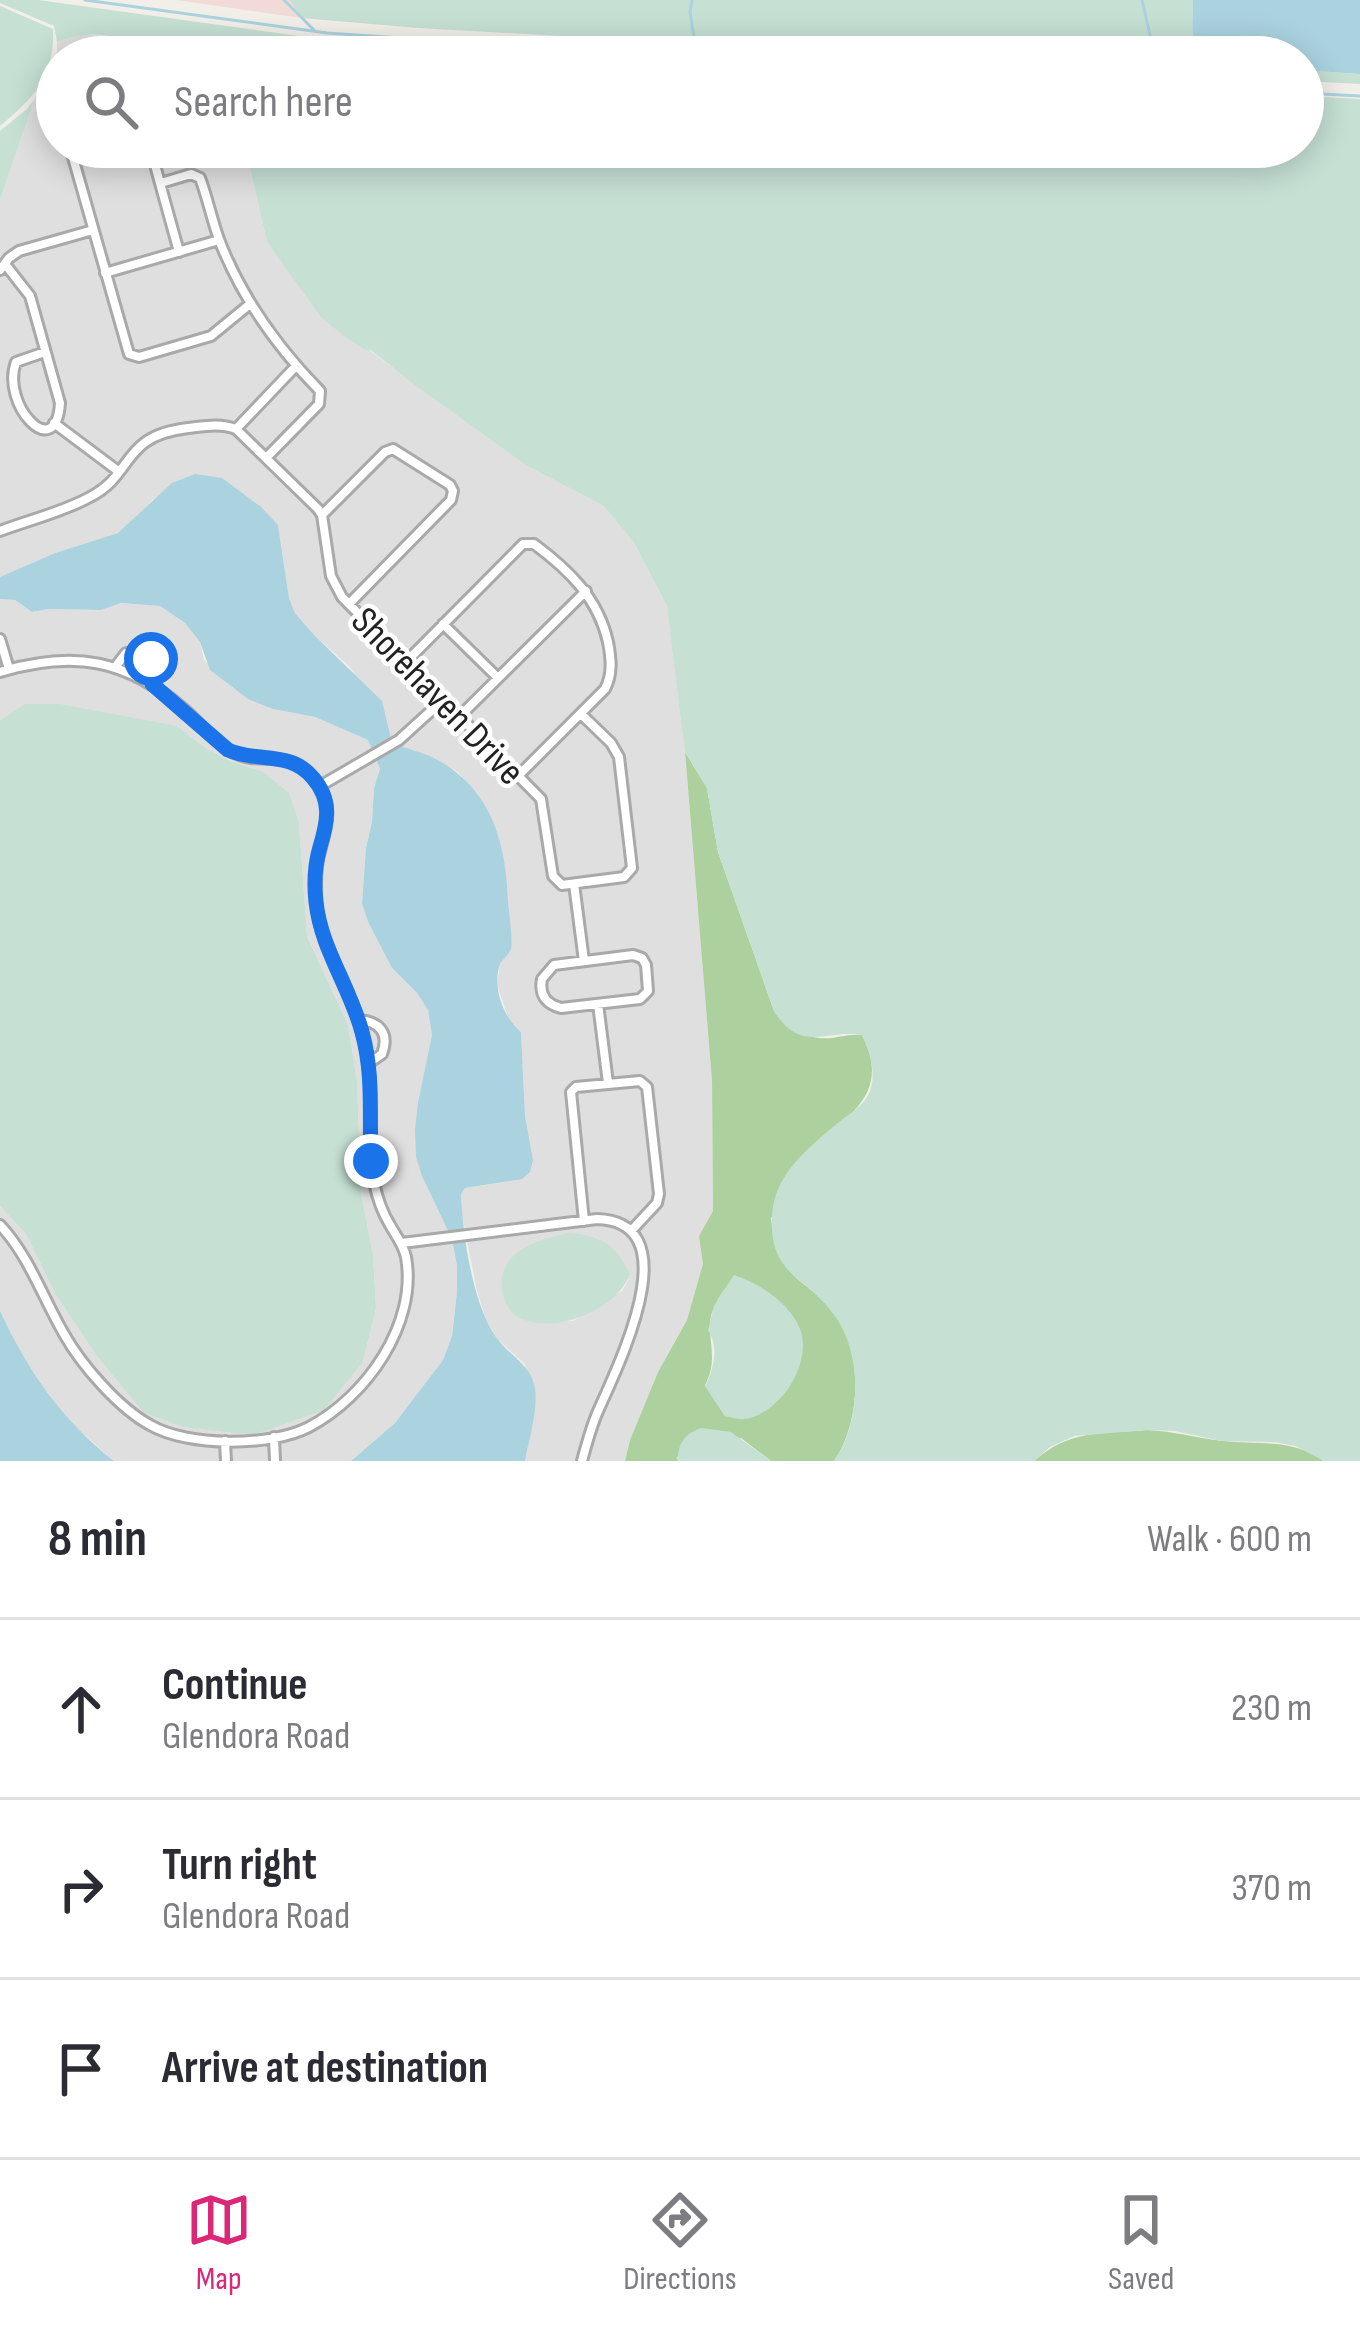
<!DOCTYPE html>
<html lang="en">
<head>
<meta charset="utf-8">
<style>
  :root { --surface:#fff; --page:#f2f2f3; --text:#2b2b33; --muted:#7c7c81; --line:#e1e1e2; --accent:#db2777 }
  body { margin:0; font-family:"Sofia Sans Condensed",sans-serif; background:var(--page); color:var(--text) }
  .stop { position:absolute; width:36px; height:36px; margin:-27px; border:9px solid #1a73e8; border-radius:50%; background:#fff }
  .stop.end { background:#1a73e8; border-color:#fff; box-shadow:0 3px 12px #0008 }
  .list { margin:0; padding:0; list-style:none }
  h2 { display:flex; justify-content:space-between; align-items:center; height:156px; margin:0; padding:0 48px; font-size:51px }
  h2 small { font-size:39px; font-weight:400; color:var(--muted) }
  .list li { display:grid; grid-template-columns:78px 1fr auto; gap:36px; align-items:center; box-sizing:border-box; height:180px; padding:0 48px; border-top:3px solid var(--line) }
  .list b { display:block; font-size:45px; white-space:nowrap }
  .list p { margin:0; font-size:39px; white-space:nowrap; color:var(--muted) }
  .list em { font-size:39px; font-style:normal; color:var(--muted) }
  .icon { flex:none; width:66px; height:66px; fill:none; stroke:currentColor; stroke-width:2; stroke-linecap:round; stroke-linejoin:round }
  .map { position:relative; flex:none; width:1360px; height:1461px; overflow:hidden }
  .search { position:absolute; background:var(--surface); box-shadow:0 6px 30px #0003; left:36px; right:36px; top:36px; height:132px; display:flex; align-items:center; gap:30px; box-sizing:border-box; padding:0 42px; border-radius:66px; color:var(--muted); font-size:45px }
  .sheet { height:696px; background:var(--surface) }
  nav { display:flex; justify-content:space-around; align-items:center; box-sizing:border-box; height:168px; border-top:3px solid var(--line); background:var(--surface); font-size:33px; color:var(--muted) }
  nav a { display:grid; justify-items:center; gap:6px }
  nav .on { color:var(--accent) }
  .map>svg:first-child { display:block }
</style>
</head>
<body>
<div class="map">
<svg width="1360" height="1461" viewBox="0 0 1360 1461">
  <rect width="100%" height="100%" fill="#f2efe9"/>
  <path fill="#e0dfdf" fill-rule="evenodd" d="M 78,34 L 127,38 L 162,57 L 57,57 L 57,42 Z
    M 57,57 L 57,147 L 245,147 L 267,242 L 345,337 L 370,350 L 409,381 L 527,466 L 604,506 L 634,543 L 667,606 L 681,706 L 712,1081 L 713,1211 L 700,1235 L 704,1264 L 687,1320 L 658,1372 L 630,1440 L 625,1461 L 525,1461 L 535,1402 L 534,1383 L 524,1363 L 498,1340 L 486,1319 L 477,1291 L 462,1215 L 461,1194 L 465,1188 L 506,1182 L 533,1160 L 525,1116 L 521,1032 L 510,1023 L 497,985 L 500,964 L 511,948 L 509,928 L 479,796 L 458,772 L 430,756 L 392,743 L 386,723 L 350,667 L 314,635 L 295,613 L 289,598 L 278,525 L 153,499 L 140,515 L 118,533 L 55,553 L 0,577 L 0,200 L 34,100 ZM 629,1279 L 622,1291 L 573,1321 L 523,1319 Z
    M 0,599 L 15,600 L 32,612 L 49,609 L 101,610 L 121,603 L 160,606 L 185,623 L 200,642 L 204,660 L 233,688 L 273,709 L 315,717 L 368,740 L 375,753 L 380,769 L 374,788 L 372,822 L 366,848 L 362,903 L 368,922 L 392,968 L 417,993 L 428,1009 L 432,1035 L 415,1129 L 432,1194 L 452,1239 L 457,1266 L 457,1292 L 452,1336 L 443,1360 L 395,1423 L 351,1461 L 114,1461 L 65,1417 L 21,1355 L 0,1311 L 0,1206 L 26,1234 L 56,1295 L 96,1355 L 142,1410 L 363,1362 L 376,1308 L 373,1255 L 361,1193 L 357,1081 L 348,1025 L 307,936 L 299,823 L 262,771 L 232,762 L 207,749 L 177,726 L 25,704 L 0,720 Z"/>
  <path fill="#f2dad9" d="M 176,0 L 290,0 L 301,18 Z"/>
  <path fill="#add19e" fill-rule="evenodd" d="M 685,752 L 707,788 L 718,852 L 774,1011 C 783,1026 800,1036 819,1038 C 833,1040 847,1033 862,1035 C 877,1065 876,1088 853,1112 L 771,1218 C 778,1285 804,1272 836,1317 C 864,1355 860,1424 834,1461 L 771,1461 L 741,1438 L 677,1457 L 678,1461 L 625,1461 L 630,1440 L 658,1372 L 687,1320 L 703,1264 L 699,1236 L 713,1211 L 712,1081 ZM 735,1275 L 782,1396 C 761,1413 752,1420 725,1416 L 705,1385 C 716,1364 711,1351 710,1328 C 709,1307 724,1291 735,1275 Z
    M 1147,1430 C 1173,1431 1197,1438 1223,1441 C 1260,1445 1292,1438 1324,1461 L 1034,1461 C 1070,1429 1102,1434 1147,1430 Z"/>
  <path fill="#c6e0d4" d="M 0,0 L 38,0 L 313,38 L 586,57 L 162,57 C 125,38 98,26 57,42 L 54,26 L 0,3 Z
    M 290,0 L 1193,0 C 1193,19 1189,41 1200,57 L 934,57 L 418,28 L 301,18 Z
    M 0,6 L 53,29 C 55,77 34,97 0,126 Z
    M 1303,70 L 1360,74 L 1360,84 L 1303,81 Z
    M 1303,96 L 1360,99 L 1360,1461 L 1324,1461 L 1296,1446 L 1274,1442 L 1221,1441 L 1175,1431 L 1147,1430 L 1074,1436 L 1050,1447 L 1034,1461 L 834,1461 C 862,1422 863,1352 833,1313 C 805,1275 769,1275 772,1217 C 773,1175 809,1147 839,1122 C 848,1115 861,1107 867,1097 C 878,1079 871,1053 862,1035 C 824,1029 801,1054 774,1011 L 718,852 L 707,788 L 685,752 L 667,606 L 634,543 L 604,506 L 527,466 L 409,381 L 371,350 L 366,350 L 345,337 L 321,317 L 267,242 L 245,147 L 1303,147 Z
    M 34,100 L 30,112 L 0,200 L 0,131 L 27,109 Z
    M 25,704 L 60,704 L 177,726 L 207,749 L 232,762 L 262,771 L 289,793 L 299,823 L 307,936 L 348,1025 L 357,1081 L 361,1193 L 373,1255 L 376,1308 L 363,1362 L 324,1410 L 253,1435 L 183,1427 L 143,1412 L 96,1355 L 56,1295 L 26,1234 L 0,1206 L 0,720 Z
    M 569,1233 C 602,1236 615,1244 630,1274 C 617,1310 554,1336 518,1317 C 510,1313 505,1304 503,1295 C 493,1253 537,1239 569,1233 Z
    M 734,1275 C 759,1283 790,1303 800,1329 C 813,1363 780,1415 744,1419 C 738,1420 731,1417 725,1416 L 705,1386 C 714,1369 719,1347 708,1330 L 714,1306 Z
    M 702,1428 L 731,1432 L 771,1461 L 678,1461 C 677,1444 686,1432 702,1428 Z"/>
  <path fill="#aad3df" d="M 1193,0 L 1360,0 L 1360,74 L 1303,70 L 1303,57 L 1200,57 C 1189,41 1193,19 1193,0 Z
    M 195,474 L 222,478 L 261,507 L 278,525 L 289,598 L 295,613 L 314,635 L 382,701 L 392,743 C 407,749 423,752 436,759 C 492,789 506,843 508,902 C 509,913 513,939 511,949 C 509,955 503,959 500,964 C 492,987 503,1017 521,1032 L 525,1116 L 533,1160 L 530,1172 L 522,1179 L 465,1188 L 461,1194 C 463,1236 472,1302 496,1337 C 509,1356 531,1364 535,1388 C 538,1411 529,1438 525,1461 L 351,1461 L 395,1423 L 443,1360 L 452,1336 L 457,1292 L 457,1266 L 452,1239 L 422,1176 L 416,1157 L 415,1129 L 418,1103 L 432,1035 L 428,1010 L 417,993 L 392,968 L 368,922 L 362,903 L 366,848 L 372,822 L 374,788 L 380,769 L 368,740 L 315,717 L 273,709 L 248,699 L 210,670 L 200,642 L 185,623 L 160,606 L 121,603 L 101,610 L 49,609 L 32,612 L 15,600 L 0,599 L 0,577 L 55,553 L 118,533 L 172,483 Z
    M 0,1311 C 28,1371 61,1419 114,1461 L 0,1461 Z"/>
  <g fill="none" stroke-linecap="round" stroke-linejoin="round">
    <path stroke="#aad3df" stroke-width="3" d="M 85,0 L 327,33 L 684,57
      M 284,0 L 315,31
      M 692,0 L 690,12 L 697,57
      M 1142,0 L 1155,57
      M 1303,93 L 1360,96"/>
    <defs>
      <path id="street" d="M 70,147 L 129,354 L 139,357 L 211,336 L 250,304
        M 150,147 L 179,252
        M 161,183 L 191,174 L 200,178 C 208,199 212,221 220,242 C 242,298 278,348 320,391 L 319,404 L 267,457
        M 5,264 L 30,296 L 60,403 C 56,465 0,404 16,362 L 45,352
        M 0,270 L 9,258 L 19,251 L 93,230
        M 105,273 L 219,240
        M 54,423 L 118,471
        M 236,429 L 296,366
        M 322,515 L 385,452 L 393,449 L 450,485 L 453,491 L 451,500 L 349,604
        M 0,531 C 29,520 63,512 90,497 C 135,474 120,436 188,428 C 205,426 220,423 236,429 L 318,509 L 322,515 L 331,576 L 342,597 L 541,799 L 553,876 L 562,885 L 624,877 L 632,868 L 619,757 L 611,743 L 581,714
        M 443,624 L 498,678
        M 0,639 L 9,669
        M 406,662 L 523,544 L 534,544 C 569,570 598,598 608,642 C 611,658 613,674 605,689 L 518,776
        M 116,666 L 126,653 C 146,649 161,663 152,684
        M 0,672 C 74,650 127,659 185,710 C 200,723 214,742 232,752 C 263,769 293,742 320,787 C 336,814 321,838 317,866 C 315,884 315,902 319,920 C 323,941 333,959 342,978 C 353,1003 363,1029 367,1056 C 375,1098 365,1141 374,1182 C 377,1197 382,1212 390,1225 C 396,1236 403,1244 406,1257 C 418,1324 366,1397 309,1427 C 270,1447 188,1447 150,1425 C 119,1408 82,1366 64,1334 C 43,1298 29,1256 0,1225
        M 459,717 L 586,591
        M 320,786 L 399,740 L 443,700
        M 574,884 L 584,961
        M 633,955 L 642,958 L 646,965 L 648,991 L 640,999 L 561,1008 C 546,1004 539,995 542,979 L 554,965 Z
        M 598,1004 L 608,1083
        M 358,1020 C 379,1021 390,1033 382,1054 L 369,1063
        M 584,1221 L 571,1092 L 576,1087 L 640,1081 L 647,1087 L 659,1194 L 657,1203 L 631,1231
        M 402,1243 L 597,1219 C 693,1222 614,1373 596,1416 C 590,1431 586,1446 582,1461
        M 274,1437 L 275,1461
        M 225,1441 L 226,1461"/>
    </defs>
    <use href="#street" stroke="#a9a9a9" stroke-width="14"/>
    <use href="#street" stroke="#fff" stroke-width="8"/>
  </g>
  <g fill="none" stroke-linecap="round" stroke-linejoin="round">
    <path stroke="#1a73e8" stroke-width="15" d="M 151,659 L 156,672 L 152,684 L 228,750 C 257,763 290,750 313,778 C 332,800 328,821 320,847 C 315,864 314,884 316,902 C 321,949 350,987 362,1032 C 374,1075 369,1117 371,1161"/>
  </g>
  <g text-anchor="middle" stroke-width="9" stroke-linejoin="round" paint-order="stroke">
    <g font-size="39" fill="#222" stroke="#fff">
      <text transform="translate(439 695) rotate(46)" y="14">Shorehaven Drive</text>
    </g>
  </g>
</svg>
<div class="stop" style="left:151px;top:659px"></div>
<div class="stop end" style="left:371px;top:1161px"></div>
<div class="search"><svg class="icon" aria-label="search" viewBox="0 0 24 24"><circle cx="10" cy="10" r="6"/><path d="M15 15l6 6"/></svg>Search here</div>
</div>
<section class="sheet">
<h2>8 min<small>Walk · 600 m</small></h2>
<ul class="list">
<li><svg class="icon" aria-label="ahead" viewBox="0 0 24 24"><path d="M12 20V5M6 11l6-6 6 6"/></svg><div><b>Continue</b><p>Glendora Road</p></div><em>230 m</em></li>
<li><svg class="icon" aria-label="right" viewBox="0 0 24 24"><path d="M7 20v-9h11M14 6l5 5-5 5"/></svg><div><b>Turn right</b><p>Glendora Road</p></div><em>370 m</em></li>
<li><svg class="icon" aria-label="arrive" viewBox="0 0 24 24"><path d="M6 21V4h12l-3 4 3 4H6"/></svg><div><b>Arrive at destination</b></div></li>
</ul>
</section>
<nav>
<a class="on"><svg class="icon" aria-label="map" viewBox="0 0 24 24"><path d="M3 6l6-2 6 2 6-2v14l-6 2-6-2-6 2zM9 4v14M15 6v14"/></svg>Map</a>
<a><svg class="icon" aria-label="directions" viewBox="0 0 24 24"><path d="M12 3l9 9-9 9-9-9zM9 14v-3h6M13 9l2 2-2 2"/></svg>Directions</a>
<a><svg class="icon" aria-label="saved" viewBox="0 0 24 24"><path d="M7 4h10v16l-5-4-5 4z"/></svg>Saved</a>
</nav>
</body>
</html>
